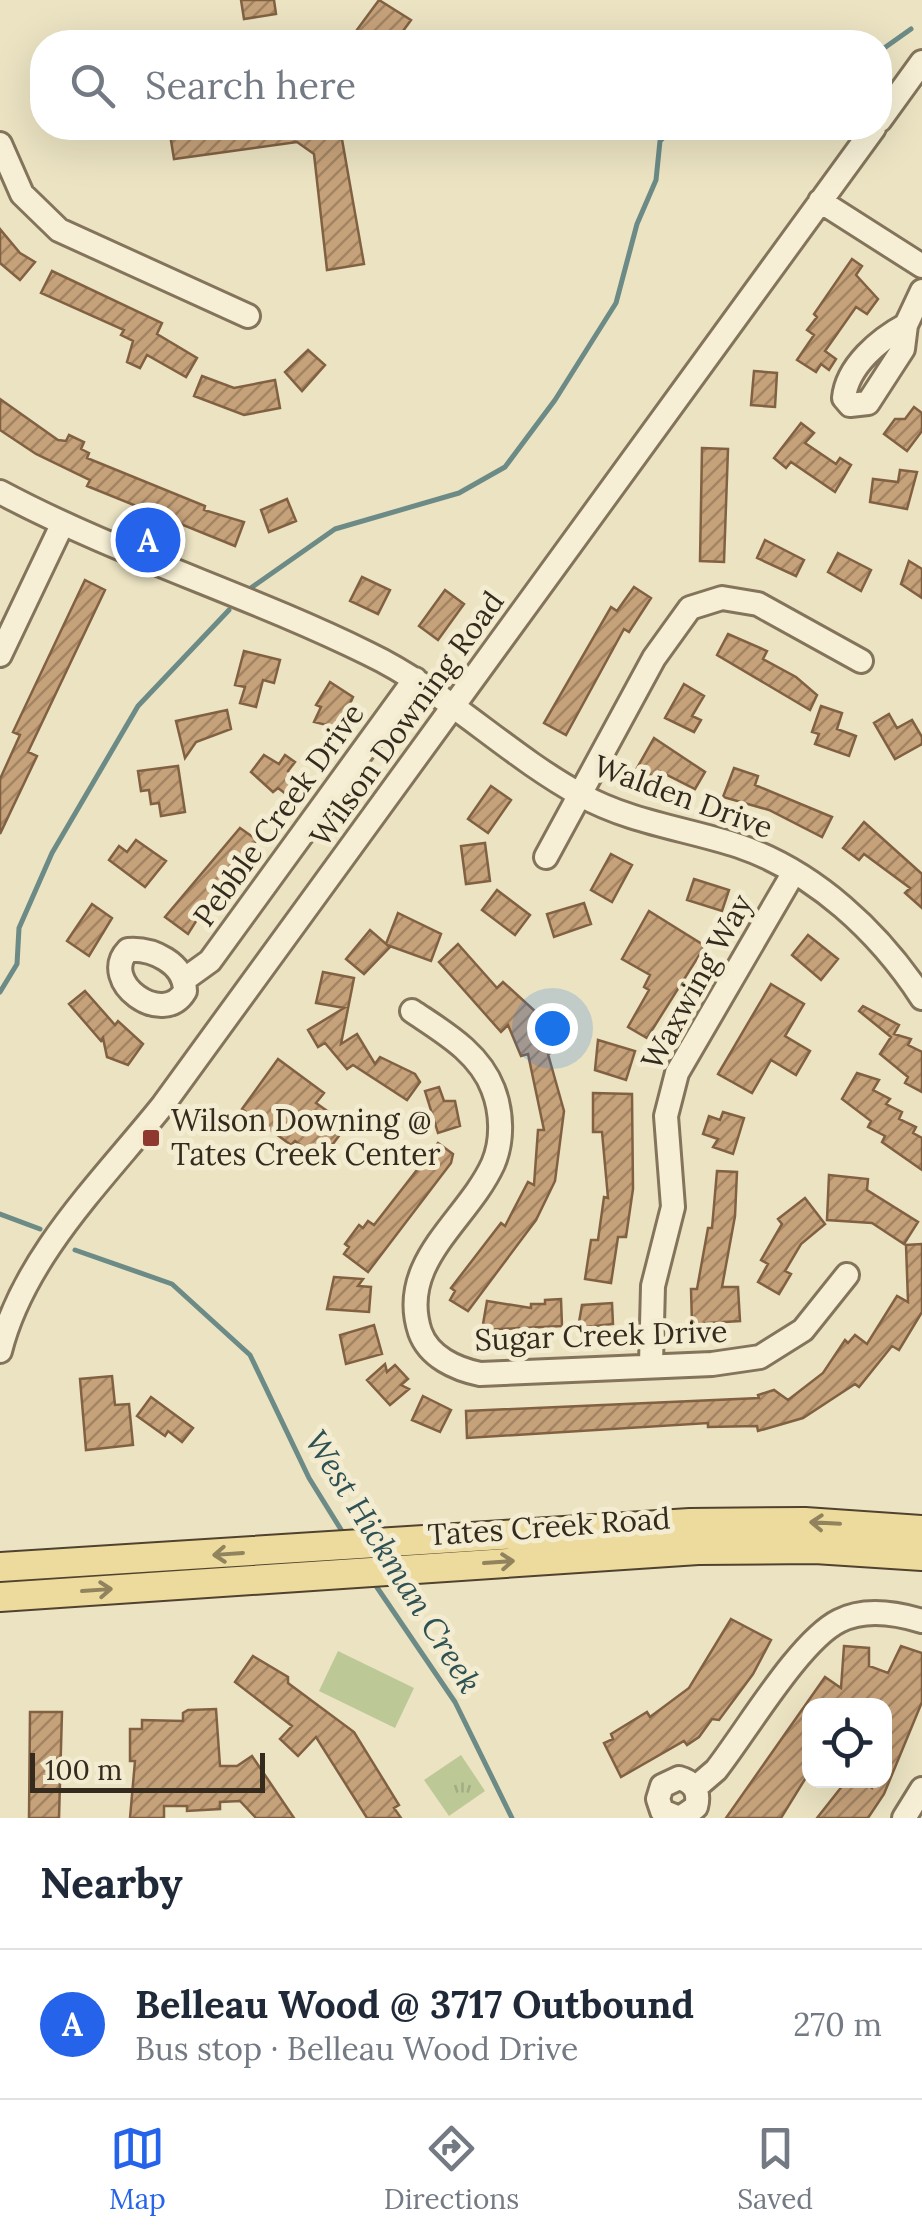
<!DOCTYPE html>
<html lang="en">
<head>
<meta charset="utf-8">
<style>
  :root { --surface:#fff; --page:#f6f6f7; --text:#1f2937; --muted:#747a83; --line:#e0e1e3; --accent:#2563eb }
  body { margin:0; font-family:Lora,serif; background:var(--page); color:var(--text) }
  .controls { position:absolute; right:30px; bottom:30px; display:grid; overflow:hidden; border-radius:20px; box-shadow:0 10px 40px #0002 }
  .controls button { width:90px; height:90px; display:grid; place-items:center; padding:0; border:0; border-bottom:2px solid var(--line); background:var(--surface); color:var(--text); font:50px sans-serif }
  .scale { position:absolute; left:30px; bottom:25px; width:235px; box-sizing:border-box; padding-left:10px; border:5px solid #342b1e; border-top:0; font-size:28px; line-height:35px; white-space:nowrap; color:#342b1e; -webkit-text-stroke:8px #f3ecd1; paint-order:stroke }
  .you { position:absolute; left:552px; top:1028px; width:35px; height:35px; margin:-25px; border:8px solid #fff; border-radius:50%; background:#1a73e8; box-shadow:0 0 0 15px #1a73e833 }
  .badge { display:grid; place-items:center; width:65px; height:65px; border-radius:50%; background:var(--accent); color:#fff; font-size:32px; font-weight:700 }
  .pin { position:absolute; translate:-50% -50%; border:5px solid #fff; box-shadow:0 2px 10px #0006 }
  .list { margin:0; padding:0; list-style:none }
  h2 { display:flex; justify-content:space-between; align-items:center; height:130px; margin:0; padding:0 40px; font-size:42px }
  h2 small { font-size:32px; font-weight:400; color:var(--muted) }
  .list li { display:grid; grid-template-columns:65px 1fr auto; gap:30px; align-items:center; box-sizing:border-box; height:150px; padding:0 40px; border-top:2px solid var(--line) }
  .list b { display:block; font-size:38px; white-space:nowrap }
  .list p { margin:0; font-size:32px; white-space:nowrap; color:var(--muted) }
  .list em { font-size:32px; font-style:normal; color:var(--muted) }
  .icon { flex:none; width:55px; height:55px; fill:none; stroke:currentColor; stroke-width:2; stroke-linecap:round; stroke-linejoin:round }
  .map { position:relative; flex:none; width:922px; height:1818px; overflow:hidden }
  .search { position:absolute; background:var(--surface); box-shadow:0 10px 40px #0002; left:30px; right:30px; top:30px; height:110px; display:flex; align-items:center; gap:25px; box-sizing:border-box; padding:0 35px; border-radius:40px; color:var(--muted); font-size:38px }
  .sheet { height:280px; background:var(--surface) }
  nav { display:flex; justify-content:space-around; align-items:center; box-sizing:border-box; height:140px; border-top:2px solid var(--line); background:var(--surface); font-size:28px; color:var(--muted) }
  nav a { display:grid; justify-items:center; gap:5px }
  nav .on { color:var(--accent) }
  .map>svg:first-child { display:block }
</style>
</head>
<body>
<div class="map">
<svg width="922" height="1818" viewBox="0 0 922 1818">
  <defs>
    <pattern id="park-tufts" width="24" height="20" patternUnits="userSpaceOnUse" patternTransform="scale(2.5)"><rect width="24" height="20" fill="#bdc897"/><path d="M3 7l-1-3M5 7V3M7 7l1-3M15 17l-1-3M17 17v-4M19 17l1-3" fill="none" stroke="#a3ac82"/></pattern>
    <pattern id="building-hatch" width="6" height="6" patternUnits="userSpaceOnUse" patternTransform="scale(2.5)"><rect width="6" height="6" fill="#c6a27a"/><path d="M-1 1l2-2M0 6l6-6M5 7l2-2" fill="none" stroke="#a28463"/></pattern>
  </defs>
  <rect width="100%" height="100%" fill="#ebe3c2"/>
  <path fill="#bdc897" d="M 338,1651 L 414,1688 L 395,1728 L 319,1691 Z"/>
  <path fill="url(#park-tufts)" d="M 461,1755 L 485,1791 L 449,1816 L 424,1780 Z"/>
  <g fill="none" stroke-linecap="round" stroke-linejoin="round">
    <path stroke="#6c8b86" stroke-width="5" d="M 880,51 L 911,29
      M 248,590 L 335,529 L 459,493 L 505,467 L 555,400 L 616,303 L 637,224 L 656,180 L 660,141 L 673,128
      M 0,992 L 17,964 L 19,928 L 52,853 L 138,706 L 229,610
      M 0,1214 L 40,1229
      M 75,1250 L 172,1284 L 250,1355 L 309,1478 L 345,1536
      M 372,1580 L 455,1702 L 512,1818"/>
  </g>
  <path fill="url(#building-hatch)" stroke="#816142" stroke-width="2.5" d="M 241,0 L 274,0 L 276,14 L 244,19 Z
    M 379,0 L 411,20 L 395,42 L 348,42 Z
    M 169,128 L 340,128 L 364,264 L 327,270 L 314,154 L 297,142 L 174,159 Z
    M 0,229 L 20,253 L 35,262 L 20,280 L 0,263 Z
    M 852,259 L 862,266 L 856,275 L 878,299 L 867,314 L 856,307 L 825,351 L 836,359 L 829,370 L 821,364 L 816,372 L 797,360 L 814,335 L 807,330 L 817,317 L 814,314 Z
    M 52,271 L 162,323 L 157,334 L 197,358 L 186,377 L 147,355 L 140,368 L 127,362 L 133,341 L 121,335 L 124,330 L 41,293 Z
    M 308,350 L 325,365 L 302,391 L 285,372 Z
    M 754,371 L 777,373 L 775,407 L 751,405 Z
    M 202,376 L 234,388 L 275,380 L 280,408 L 244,415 L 194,396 Z
    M 0,399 L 58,440 L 66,441 L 69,435 L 84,442 L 81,449 L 89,453 L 87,458 L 205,506 L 204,510 L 244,522 L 235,546 L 87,486 L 90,480 L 36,454 L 0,430 Z
    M 914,407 L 922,413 L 922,431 L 907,451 L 884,434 L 895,419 L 905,419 Z
    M 801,423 L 814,433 L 805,443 L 836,464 L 840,458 L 851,465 L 835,492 L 791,462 L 786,468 L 774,458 Z
    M 702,448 L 728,449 L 724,562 L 700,561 Z
    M 900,470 L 917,472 L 907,509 L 870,502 L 873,479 L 898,482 Z
    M 287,499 L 296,521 L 269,532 L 261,510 Z
    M 765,540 L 804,560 L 796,576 L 757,558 Z
    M 838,553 L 871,570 L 861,591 L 828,572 Z
    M 909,561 L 922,569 L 922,598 L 901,584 Z
    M 362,577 L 390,590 L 378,614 L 350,601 Z
    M 85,580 L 105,590 L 28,752 L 37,756 L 0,834 L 0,779 L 20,735 L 13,732 Z
    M 634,587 L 651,598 L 629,632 L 624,629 L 566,735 L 544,723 L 611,607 L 617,611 Z
    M 445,590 L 464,604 L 438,640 L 419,626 Z
    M 728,634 L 767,651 L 763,659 L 796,677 L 817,695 L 810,710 L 717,655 Z
    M 244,651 L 280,660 L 274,683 L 263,680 L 256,707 L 240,703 L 245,687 L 235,685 Z
    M 330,682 L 353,697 L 339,728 L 314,722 L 321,707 L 316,705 Z
    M 684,684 L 704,696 L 692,716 L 701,720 L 694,732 L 665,718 Z
    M 821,706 L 842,713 L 837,729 L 856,736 L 849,756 L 815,744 L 819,734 L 812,732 Z
    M 227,710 L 231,729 L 196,742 L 185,758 L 176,721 Z
    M 889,714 L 897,728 L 912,720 L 922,737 L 922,744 L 895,759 L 874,723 Z
    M 654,738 L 705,772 L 695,789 L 659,771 L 655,778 L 637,768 Z
    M 264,755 L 279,764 L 285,755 L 295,762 L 288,771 L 301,782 L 290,797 L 278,788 L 273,792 L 251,772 Z
    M 178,766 L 185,812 L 161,816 L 159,803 L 151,804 L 149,790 L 141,791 L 138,771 Z
    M 734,768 L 758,776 L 755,785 L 832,817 L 822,837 L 769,810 L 723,797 Z
    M 491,786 L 511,800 L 488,833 L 468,819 Z
    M 864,822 L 922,874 L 922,908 L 905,893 L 910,888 L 864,854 L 859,860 L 843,848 Z
    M 240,828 L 257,840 L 247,853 L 250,855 L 226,884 L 222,880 L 188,934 L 165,917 Z
    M 136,840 L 166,861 L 145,887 L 109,860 L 119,846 L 127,852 Z
    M 485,843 L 490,881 L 466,884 L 461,846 Z
    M 611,854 L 632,865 L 612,902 L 591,890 Z
    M 694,879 L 729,890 L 722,911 L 687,900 Z
    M 497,890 L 530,915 L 515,935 L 482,910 Z
    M 584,903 L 591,924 L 554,937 L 547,914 Z
    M 92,904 L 112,918 L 89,956 L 67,941 Z
    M 649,911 L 705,946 L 647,1038 L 628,1027 L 649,990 L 644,987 L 650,975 L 622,959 Z
    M 398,913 L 441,934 L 431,961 L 387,945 L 390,947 L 364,974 L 346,959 L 370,930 L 386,944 Z
    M 808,935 L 838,959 L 821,980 L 792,955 Z
    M 458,944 L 497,988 L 503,982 L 548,1023 L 557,1050 L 548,1054 L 564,1111 L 555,1181 L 536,1220 L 468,1311 L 450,1300 L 455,1291 L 451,1288 L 501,1223 L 505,1226 L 528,1182 L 534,1185 L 538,1130 L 544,1130 L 528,1054 L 521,1056 L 508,1025 L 501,1032 L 439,962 Z
    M 323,972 L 354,978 L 341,1044 L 357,1034 L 375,1064 L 380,1057 L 415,1074 L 420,1082 L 407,1100 L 353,1065 L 347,1069 L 325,1043 L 318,1047 L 308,1030 L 344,1008 L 316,1003 Z
    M 771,984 L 804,1004 L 785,1036 L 810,1051 L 796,1075 L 771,1060 L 752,1093 L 718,1074 Z
    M 85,991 L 115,1025 L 118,1021 L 143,1044 L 128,1065 L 107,1057 L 103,1038 L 101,1041 L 69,1004 Z
    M 863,1006 L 899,1025 L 894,1034 L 911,1039 L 908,1045 L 922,1052 L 922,1092 L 905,1083 L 908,1077 L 880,1054 L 891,1037 L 859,1011 Z
    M 598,1040 L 635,1051 L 626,1080 L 595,1070 Z
    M 278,1059 L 324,1093 L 316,1103 L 347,1125 L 321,1160 L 295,1141 L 291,1145 L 242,1109 Z
    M 857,1073 L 879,1080 L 873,1090 L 890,1099 L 886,1104 L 902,1112 L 899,1119 L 916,1127 L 913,1133 L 922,1138 L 922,1170 L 882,1142 L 885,1136 L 868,1127 L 871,1121 L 842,1099 Z
    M 439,1087 L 444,1101 L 455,1101 L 460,1126 L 438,1133 L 425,1091 Z
    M 593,1093 L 632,1094 L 633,1189 L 626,1237 L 618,1237 L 611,1283 L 585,1279 L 591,1240 L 598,1240 L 604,1197 L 608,1198 L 602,1132 L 593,1132 Z
    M 723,1112 L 744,1118 L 733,1154 L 713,1147 L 718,1139 L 703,1134 L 709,1116 L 720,1120 Z
    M 438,1143 L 453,1154 L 451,1163 L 368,1272 L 344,1254 L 349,1247 L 345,1244 L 359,1225 L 363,1228 L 368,1221 L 374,1225 Z
    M 717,1171 L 737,1172 L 735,1216 L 722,1287 L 738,1287 L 740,1321 L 692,1324 L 691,1289 L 697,1289 L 708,1228 L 712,1228 Z
    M 829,1175 L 868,1179 L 867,1190 L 918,1222 L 904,1244 L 872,1223 L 827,1220 Z
    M 805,1198 L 825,1224 L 801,1244 L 785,1271 L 791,1274 L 779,1294 L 758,1282 L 768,1264 L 761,1260 L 782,1224 L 778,1219 Z
    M 922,1244 L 922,1312 L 899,1350 L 892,1346 L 859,1387 L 855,1384 L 803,1418 L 758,1431 L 757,1426 L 708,1427 L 708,1423 L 467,1438 L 466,1411 L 759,1398 L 758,1395 L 774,1390 L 788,1400 L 823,1373 L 845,1340 L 848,1343 L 855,1335 L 867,1344 L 897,1296 L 908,1302 L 906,1245 Z
    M 334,1277 L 363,1279 L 358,1286 L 371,1287 L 369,1312 L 327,1309 Z
    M 561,1299 L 562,1326 L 482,1330 L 487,1301 L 531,1308 L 531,1304 L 545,1304 L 545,1300 Z
    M 612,1303 L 613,1324 L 578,1328 L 582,1305 Z
    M 374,1325 L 382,1354 L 346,1364 L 340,1335 Z
    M 385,1364 L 387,1372 L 395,1365 L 408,1379 L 401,1385 L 409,1389 L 390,1405 L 367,1380 Z
    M 112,1376 L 115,1405 L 129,1404 L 133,1445 L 86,1450 L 80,1379 Z
    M 423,1396 L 451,1410 L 440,1432 L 412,1420 Z
    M 151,1397 L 193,1428 L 182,1442 L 168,1431 L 165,1436 L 137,1416 Z
    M 731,1619 L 771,1640 L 753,1674 L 719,1720 L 712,1719 L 699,1737 L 687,1745 L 684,1741 L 621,1777 L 604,1743 L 613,1739 L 611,1734 L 647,1712 L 650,1717 L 689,1688 Z
    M 844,1646 L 869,1648 L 869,1666 L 888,1673 L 901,1646 L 922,1653 L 922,1702 L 884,1794 L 868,1818 L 817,1818 L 847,1780 L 862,1780 L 872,1788 L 876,1780 L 884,1780 L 884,1706 L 810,1706 L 810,1771 L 781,1818 L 726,1818 L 825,1677 L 841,1688 Z
    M 253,1656 L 288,1677 L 288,1683 L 354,1732 L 399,1805 L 394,1808 L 401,1818 L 367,1818 L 316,1737 L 298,1756 L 280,1739 L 292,1726 L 235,1682 Z
    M 216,1709 L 220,1766 L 237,1766 L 252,1756 L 294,1818 L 256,1818 L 240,1801 L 220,1802 L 220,1809 L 187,1811 L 187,1806 L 164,1806 L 164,1818 L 130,1818 L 135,1761 L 130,1761 L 130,1729 L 142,1729 L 142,1720 L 183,1721 L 183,1713 L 188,1710 Z
    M 30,1712 L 62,1712 L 59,1818 L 29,1818 Z"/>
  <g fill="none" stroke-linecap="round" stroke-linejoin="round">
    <defs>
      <path id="minor" d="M 880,120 L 922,62
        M 0,144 L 22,194 L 59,230 L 248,316
        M 820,201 L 922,266
        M 906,325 C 880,339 847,366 844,398 L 850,405 L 868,403 L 903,349 L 906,325 L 922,291
        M 0,492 C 118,555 247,594 367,653 C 445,690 506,754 581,795 C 629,822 687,829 739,846 C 815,872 879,932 922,998
        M 0,655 L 62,525
        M 546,857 L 654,658 L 690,608 L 722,598 L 758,604 L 861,661
        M 128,950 C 152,948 185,963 185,991 C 163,1029 98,981 128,950 Z
        M 185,979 L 210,961 L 415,679
        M 412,1011 C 443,1032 479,1052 493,1089 C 502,1112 503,1141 493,1164 C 467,1221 397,1262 420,1332 C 429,1357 456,1369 480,1374 L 712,1364 L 760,1357 L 803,1330 L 847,1275
        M 0,1351 C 24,1256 103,1180 163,1105 L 874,128
        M 651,1363 L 653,1286 L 673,1207 L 666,1116 L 677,1073 L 794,872
        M 695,1788 L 716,1770 C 746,1732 799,1641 839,1621 C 864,1608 896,1613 922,1621
        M 679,1818 L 662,1811 L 658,1799 L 662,1786 L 679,1778 C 694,1782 700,1792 696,1807 L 680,1818
        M 904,1818 L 922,1789"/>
      <path id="major" d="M 0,1567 L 690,1523 L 805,1522 L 922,1530
        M 0,1597 L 698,1550 L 815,1549 L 922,1556"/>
    </defs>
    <use href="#minor" stroke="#83745b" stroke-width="28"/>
    <use href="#major" stroke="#51422f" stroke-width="32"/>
    <use href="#minor" stroke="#f6efd5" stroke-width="22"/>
    <use href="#major" stroke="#ecdb9c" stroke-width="28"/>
  </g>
  <defs><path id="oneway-shaft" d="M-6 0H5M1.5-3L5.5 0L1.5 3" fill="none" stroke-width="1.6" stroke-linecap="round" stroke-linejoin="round" transform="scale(2.5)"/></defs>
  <g stroke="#90835d">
    <use href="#oneway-shaft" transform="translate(825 1523) rotate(-177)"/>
    <use href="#oneway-shaft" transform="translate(228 1554) rotate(176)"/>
    <use href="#oneway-shaft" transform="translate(499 1562) rotate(-4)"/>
    <use href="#oneway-shaft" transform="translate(97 1590) rotate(-4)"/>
  </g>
  <rect fill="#8e382f" stroke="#f3ecd1" stroke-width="4" x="141" y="1128" width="20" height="20" rx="5"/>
  <g text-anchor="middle" stroke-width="10" stroke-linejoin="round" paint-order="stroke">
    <g font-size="30" fill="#342b1e" stroke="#f3ecd1">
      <text transform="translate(407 719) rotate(-54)" y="10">Wilson Downing Road</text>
      <text transform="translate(683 797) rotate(20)" y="10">Walden Drive</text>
      <text transform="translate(279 815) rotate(-54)" y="10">Pebble Creek Drive</text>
      <text transform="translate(697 982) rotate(-61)" y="10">Waxwing Way</text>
      <text transform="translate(601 1336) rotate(-2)" y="10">Sugar Creek Drive</text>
      <text transform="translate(549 1527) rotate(-4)" y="10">Tates Creek Road</text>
    </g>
    <g font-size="30" fill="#342b1e" stroke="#f3ecd1" text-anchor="start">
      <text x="171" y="1131">Wilson Downing @<tspan x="171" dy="34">Tates Creek Center</tspan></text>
    </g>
    <g font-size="32" font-style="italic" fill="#2e5153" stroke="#f3ecd1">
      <text transform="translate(393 1562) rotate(58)" y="11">West Hickman Creek</text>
    </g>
  </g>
</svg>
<div class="controls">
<button><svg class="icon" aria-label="locate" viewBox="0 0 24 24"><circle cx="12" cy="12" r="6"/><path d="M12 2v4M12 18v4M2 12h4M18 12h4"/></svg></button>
</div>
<div class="scale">100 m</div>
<div class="you"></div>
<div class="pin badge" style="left:148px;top:540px">A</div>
<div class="search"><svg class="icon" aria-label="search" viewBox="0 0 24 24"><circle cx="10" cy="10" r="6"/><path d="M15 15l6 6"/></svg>Search here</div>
</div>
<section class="sheet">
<h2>Nearby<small></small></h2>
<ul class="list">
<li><span class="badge">A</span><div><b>Belleau Wood @ 3717 Outbound</b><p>Bus stop · Belleau Wood Drive</p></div><em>270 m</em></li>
</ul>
</section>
<nav>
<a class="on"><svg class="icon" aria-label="map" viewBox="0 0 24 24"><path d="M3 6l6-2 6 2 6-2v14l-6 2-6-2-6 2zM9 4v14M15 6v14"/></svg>Map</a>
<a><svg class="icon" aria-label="directions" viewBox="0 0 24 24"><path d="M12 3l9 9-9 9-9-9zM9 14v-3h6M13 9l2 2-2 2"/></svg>Directions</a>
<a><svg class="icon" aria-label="saved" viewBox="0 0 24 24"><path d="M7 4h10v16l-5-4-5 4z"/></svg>Saved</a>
</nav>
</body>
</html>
